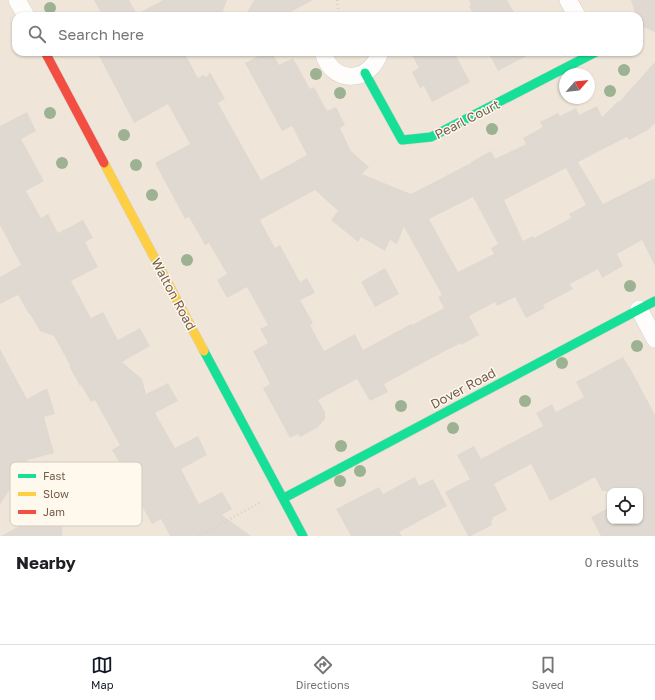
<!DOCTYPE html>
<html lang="en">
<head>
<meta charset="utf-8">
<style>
  :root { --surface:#fff; --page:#f2f2f2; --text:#202124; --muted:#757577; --line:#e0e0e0; --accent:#111827 }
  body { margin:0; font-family:"Golos Text",sans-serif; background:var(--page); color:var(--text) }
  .controls { position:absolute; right:12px; bottom:12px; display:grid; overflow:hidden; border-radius:8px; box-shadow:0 1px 3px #0004 }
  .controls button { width:36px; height:36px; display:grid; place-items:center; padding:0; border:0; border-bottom:1px solid var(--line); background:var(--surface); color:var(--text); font:20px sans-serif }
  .compass { position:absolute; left:559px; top:68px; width:36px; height:36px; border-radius:50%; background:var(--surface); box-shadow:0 1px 3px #0004; rotate:62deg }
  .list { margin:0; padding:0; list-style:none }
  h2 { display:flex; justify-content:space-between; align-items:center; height:52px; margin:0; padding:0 16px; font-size:17px }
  h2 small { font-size:13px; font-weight:400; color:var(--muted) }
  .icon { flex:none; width:22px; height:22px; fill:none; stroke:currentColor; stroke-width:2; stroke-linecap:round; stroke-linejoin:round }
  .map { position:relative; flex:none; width:655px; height:536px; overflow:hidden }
  .search { position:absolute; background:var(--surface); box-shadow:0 1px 3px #0004; left:12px; right:12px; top:12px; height:44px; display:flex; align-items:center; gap:10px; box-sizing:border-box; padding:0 14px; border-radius:12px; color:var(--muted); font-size:15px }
  .sheet { height:108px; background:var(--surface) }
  nav { display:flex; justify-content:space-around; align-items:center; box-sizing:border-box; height:56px; border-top:1px solid var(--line); background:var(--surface); font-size:11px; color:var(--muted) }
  nav a { display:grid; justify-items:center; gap:2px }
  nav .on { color:var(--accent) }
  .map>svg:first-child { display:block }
</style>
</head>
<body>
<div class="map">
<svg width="655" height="536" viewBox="0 0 655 536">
  <rect width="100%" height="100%" fill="#f6f3eb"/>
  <path fill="#efe6d9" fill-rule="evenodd" d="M 0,0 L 655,0 L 655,536 L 0,536 ZM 16,16 L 639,16 L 639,52 L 16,52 ZM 565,74 L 589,74 L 589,98 L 565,98 ZM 610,491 L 640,491 L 640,521 L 610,521 Z"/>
  <path fill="#e0d9d1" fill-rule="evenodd" d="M 94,0 L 129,0 L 137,14 L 163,0 L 227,0 L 221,16 L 103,16 Z
    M 254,0 L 313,0 L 283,16 L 245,16 Z
    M 469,0 L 507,0 L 516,16 L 474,16 L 469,6 L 471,5 Z
    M 631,0 L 655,0 L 655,32 L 639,25 L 639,16 L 636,16 Z
    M 97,52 L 184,52 L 198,78 L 203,75 L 207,77 L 210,72 L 225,99 L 218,103 L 261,180 L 307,155 L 292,126 L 282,131 L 245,63 L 262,54 L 264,55 L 270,52 L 272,52 L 279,65 L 293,58 L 310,89 L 314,87 L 327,111 L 336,107 L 345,125 L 340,128 L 351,151 L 369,167 L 362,174 L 411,194 L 471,163 L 471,162 L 491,151 L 495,159 L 526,144 L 523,138 L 543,127 L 540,122 L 558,113 L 560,116 L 576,108 L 579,115 L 597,106 L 602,117 L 618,101 L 619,102 L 655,62 L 655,123 L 648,130 L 629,140 L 627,137 L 578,162 L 603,204 L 655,178 L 655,266 L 642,240 L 617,254 L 623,266 L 602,278 L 598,269 L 570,284 L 573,289 L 543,305 L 545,308 L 526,318 L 515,297 L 497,306 L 495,302 L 469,316 L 479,335 L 461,345 L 461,343 L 443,352 L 384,384 L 388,392 L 370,401 L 357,379 L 318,400 L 325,412 L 325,419 L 317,428 L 300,437 L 298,434 L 290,438 L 263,388 L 270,384 L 253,351 L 268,343 L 260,329 L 268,325 L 247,287 L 227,298 L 217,280 L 227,274 L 209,243 L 205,245 L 189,217 L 185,219 L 155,163 L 190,144 L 168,104 L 134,123 ZM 566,168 L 586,205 L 569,214 L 571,218 L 534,238 L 533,236 L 523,241 L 504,200 ZM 315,190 L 338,211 L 331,220 L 358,242 L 361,237 L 385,251 L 390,240 L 397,244 L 404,227 L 442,295 L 438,297 L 444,308 L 412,325 L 411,324 L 363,350 L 355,334 L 324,351 L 310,325 L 313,323 L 300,300 L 315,293 L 307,278 L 300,282 L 280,245 L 275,248 L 260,220 ZM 473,197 L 498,244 L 491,248 L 494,254 L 458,272 L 429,219 Z
    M 410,52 L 454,52 L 470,82 L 432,102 L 424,86 L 420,88 L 412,72 L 419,68 Z
    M 488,52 L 534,52 L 498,71 Z
    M 27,112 L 36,131 L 21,139 L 44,181 L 26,191 L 41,218 L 48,214 L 58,233 L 83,220 L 93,238 L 85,242 L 98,267 L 71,281 L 91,318 L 103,312 L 118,340 L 140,328 L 150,346 L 122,362 L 142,379 L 146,394 L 168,383 L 178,401 L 155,413 L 175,448 L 198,436 L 207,455 L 181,469 L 199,504 L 222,492 L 232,509 L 222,515 L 251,536 L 170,536 L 161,519 L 152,524 L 136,495 L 134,496 L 120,471 L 123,469 L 112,450 L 120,445 L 117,440 L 95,400 L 91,402 L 81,385 L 80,386 L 69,366 L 70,365 L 54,336 L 40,331 L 30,314 L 29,314 L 18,295 L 0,304 L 0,277 L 21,265 L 0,225 L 0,126 Z
    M 385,268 L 399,294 L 375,307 L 361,282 Z
    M 0,349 L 27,399 L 47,388 L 55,414 L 44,417 L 54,453 L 28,460 L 0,505 Z
    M 623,357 L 628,366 L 629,366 L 655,415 L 655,536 L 601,536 L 591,517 L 610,507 L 610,521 L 640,521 L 640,491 L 602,491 L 595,477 L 550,501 L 531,464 L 494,484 L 507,510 L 492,518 L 493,520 L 491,521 L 492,525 L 471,536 L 468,536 L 445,492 L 470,479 L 457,455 L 474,446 L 481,459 L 543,426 L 536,413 L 552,404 L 556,412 L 584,397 L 576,382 Z
    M 415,477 L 419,486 L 433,479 L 447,506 L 399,532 L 402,536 L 351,536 L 336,509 L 379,487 L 383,494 Z
    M 47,512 L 63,513 L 62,536 L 1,536 L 40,515 L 47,516 Z"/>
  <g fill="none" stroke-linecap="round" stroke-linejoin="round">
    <defs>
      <path id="street" d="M 17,0 L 26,16
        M 568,0 L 577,16
        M 323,52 C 332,85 370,84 380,52
        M 639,309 L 655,339"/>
      <path id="fast" d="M 365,73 L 402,140 L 431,137 L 596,52
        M 204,351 L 303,536
        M 284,498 L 655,301"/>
      <path id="slow" d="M 104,163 L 204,351"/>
      <path id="jam" d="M 45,52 L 104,163"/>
    </defs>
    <use href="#street" stroke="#d5d0ca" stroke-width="18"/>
    <use href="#fast" stroke="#d6d0c9" stroke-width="10"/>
    <use href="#slow" stroke="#d6d0c9" stroke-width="10"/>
    <use href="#jam" stroke="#d6d0c9" stroke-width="10"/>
    <path stroke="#d7d1cb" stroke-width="2.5" stroke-dasharray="1 3" stroke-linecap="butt" d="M 337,0 L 339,16
      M 199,536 L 261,502"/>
    <use href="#street" stroke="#fefdfc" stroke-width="17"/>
    <use href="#fast" stroke="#16e098" stroke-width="9"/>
    <use href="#slow" stroke="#ffcf43" stroke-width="9"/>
    <use href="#jam" stroke="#f24e42" stroke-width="9"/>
  </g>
  <g fill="#9db292">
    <circle cx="50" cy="8" r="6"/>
    <circle cx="624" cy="70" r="6"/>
    <circle cx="316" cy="74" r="6"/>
    <circle cx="610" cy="91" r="6"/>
    <circle cx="340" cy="93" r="6"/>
    <circle cx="50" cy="113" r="6"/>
    <circle cx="492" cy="129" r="6"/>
    <circle cx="124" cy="135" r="6"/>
    <circle cx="62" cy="163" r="6"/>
    <circle cx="136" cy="165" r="6"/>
    <circle cx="152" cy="195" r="6"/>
    <circle cx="187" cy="260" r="6"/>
    <circle cx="630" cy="286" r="6"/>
    <circle cx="637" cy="346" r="6"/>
    <circle cx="562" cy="363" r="6"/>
    <circle cx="525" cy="401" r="6"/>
    <circle cx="401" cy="406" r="6"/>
    <circle cx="453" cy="428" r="6"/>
    <circle cx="341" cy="446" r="6"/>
    <circle cx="360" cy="471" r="6"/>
    <circle cx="340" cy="481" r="6"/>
  </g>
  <g text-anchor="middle" stroke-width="3" stroke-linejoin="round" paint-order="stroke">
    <g font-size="13" fill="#735d4d" stroke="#fef8ed">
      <text transform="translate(467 119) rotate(-27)" y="5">Pearl Court</text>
      <text transform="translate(174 294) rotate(62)" y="5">Walton Road</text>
      <text transform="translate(463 388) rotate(-28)" y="5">Dover Road</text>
    </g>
  </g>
  <rect x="10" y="462" width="132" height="64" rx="6" fill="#fef8ed" stroke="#d4cabd" stroke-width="1"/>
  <rect x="18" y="474" width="18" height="4" fill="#16e098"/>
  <rect x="18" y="492" width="18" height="4" fill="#ffcf43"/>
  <rect x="18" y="510" width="18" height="4" fill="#f24e42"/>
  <g font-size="11" fill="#735d4d">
    <text x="43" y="480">Fast</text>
    <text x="43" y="498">Slow</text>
    <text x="43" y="516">Jam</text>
  </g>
</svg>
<div class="controls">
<button><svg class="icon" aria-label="locate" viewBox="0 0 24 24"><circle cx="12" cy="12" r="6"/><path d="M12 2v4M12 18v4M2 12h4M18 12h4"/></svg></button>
</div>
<svg class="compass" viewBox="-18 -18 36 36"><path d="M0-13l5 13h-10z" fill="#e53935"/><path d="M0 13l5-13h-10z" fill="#757577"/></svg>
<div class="search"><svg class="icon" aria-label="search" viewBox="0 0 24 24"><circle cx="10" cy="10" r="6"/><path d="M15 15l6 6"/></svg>Search here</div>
</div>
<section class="sheet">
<h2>Nearby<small>0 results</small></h2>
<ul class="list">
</ul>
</section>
<nav>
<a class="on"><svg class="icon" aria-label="map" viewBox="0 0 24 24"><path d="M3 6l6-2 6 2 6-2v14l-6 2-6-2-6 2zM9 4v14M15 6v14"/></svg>Map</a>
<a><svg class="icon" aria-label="directions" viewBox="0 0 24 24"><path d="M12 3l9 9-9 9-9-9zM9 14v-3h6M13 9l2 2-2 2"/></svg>Directions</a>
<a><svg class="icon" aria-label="saved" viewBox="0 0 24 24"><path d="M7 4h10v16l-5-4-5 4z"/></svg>Saved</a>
</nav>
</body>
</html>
